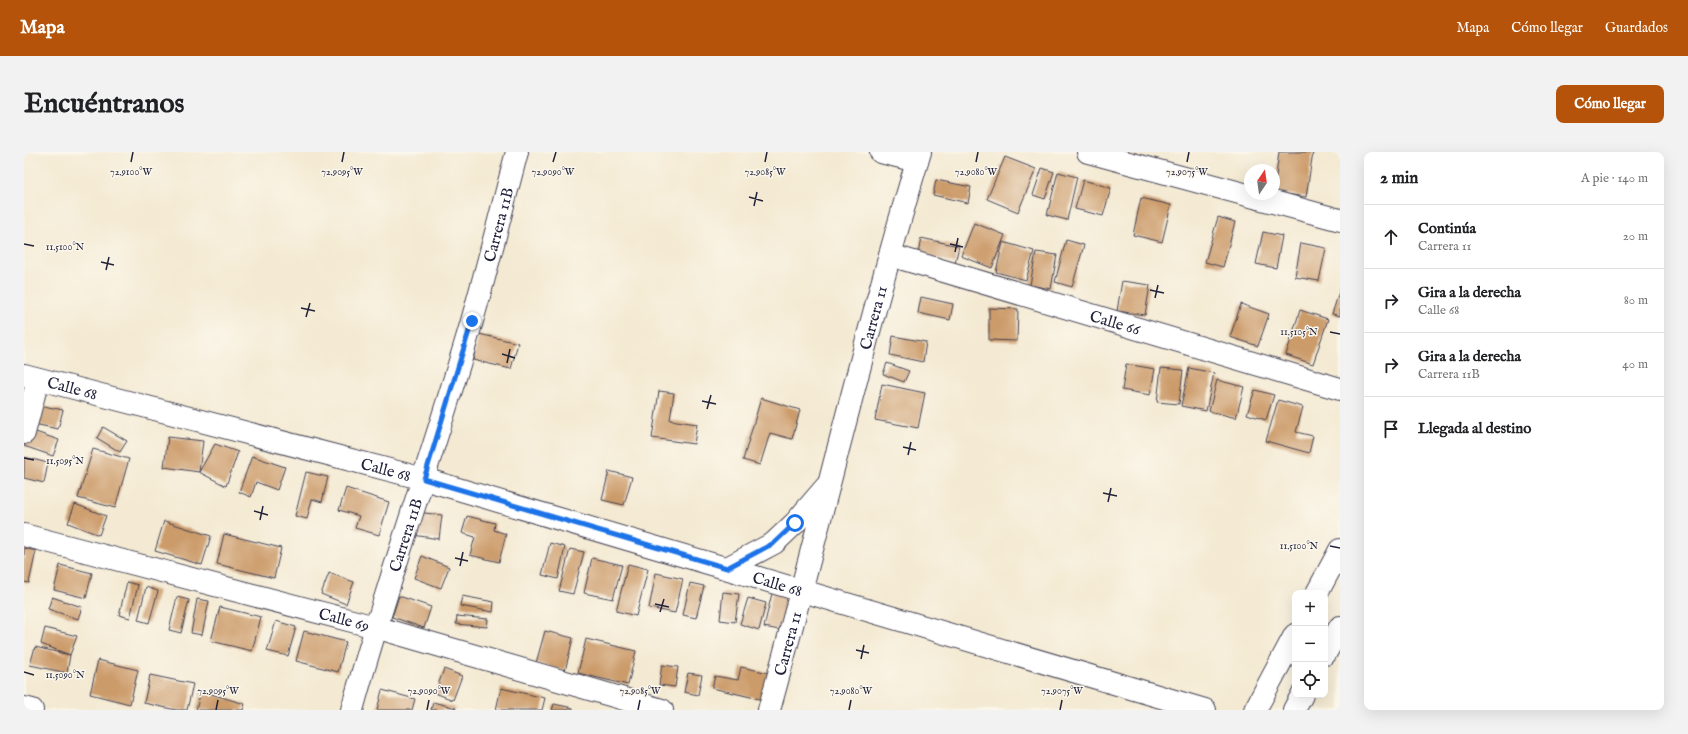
<!DOCTYPE html>
<html lang="es">
<head>
<meta charset="utf-8">
<style>
  :root { --surface:#fff; --page:#f2f2f2; --text:#202124; --muted:#757577; --line:#e0e0e0; --accent:#b45309 }
  body { margin:0; font-family:"IM FELL English",serif; background:var(--page); color:var(--text) }
  .controls { position:absolute; right:12px; bottom:12px; display:grid; overflow:hidden; border-radius:8px; box-shadow:0 4px 16px #0002 }
  .controls button { width:36px; height:36px; display:grid; place-items:center; padding:0; border:0; border-bottom:1px solid var(--line); background:var(--surface); color:var(--text); font:20px sans-serif }
  .compass { position:absolute; left:1220px; top:12px; width:36px; height:36px; border-radius:50%; background:var(--surface); box-shadow:0 4px 16px #0002; rotate:13deg }
  .stop { position:absolute; width:12px; height:12px; margin:-9px; border:3px solid #1a73e8; border-radius:50%; background:#fff }
  .stop.end { background:#1a73e8; border-color:#fff; box-shadow:0 1px 4px #0008 }
  .list { margin:0; padding:0; list-style:none }
  h2 { display:flex; justify-content:space-between; align-items:center; height:52px; margin:0; padding:0 16px; font-size:17px }
  h2 small { font-size:13px; font-weight:400; color:var(--muted) }
  .list li { display:grid; grid-template-columns:26px 1fr auto; gap:12px; align-items:center; box-sizing:border-box; height:64px; padding:0 16px; border-top:1px solid var(--line) }
  .list b { display:block; font-size:15px; white-space:nowrap }
  .list p { margin:0; font-size:13px; white-space:nowrap; color:var(--muted) }
  .list em { font-size:13px; font-style:normal; color:var(--muted) }
  .icon { flex:none; width:22px; height:22px; fill:none; stroke:currentColor; stroke-width:2; stroke-linecap:round; stroke-linejoin:round }
  .map { position:relative; flex:none; width:1316px; height:558px; overflow:hidden; border-radius:8px }
  header { display:flex; align-items:center; gap:24px; box-sizing:border-box; height:56px; padding:0 20px; background:var(--accent); color:#fff }
  header strong { font-size:19px }
  nav { display:flex; gap:22px; margin-inline-start:auto; font-size:14px }
  .intro { display:flex; align-items:center; justify-content:space-between; box-sizing:border-box; height:96px; padding:0 24px }
  h1 { margin:0; font-size:28px }
  .button { padding:10px 18px; border-radius:8px; background:var(--accent); color:#fff; font-size:14px; font-weight:700 }
  main { display:flex; gap:24px; padding:0 24px }
  aside { flex:1; background:var(--surface); border-radius:8px; box-shadow:0 4px 16px #0002 }
  .map>svg:first-child { display:block }
</style>
</head>
<body>
<header>
<strong>Mapa</strong>
<nav><a>Mapa</a><a>Cómo llegar</a><a>Guardados</a></nav>
</header>
<div class="intro"><h1>Encuéntranos</h1><a class="button">Cómo llegar</a></div>
<main>
<div class="map">
<svg width="1316" height="558" viewBox="0 0 1316 558">
  <rect width="100%" height="100%" fill="#fbf7ec"/>
  <filter id="ink" filterUnits="userSpaceOnUse"><feTurbulence type="fractalNoise" baseFrequency=".025" numOctaves="2"/><feDisplacementMap in="SourceGraphic" scale="8" xChannelSelector="R" yChannelSelector="G"/><feConvolveMatrix kernelMatrix="1 2 1 2 8 2 1 2 1" color-interpolation-filters="sRGB"/></filter>
  <filter id="wash" filterUnits="userSpaceOnUse"><feTurbulence type="fractalNoise" baseFrequency=".012" numOctaves="4" result="noise"/><feDisplacementMap in="SourceGraphic" scale="16" xChannelSelector="R" yChannelSelector="G"/><feGaussianBlur stdDeviation="0.9" result="paint"/><feColorMatrix in="noise" values="0 0 0 0 0 0 0 0 0 0 0 0 0 0 0 0 0 1.4 0 .05"/><feComposite in="paint" operator="in"/></filter>
  <g filter="url(#wash)">
    <rect width="100%" height="100%" fill="#f4ead3"/>
    <g id="blocks">
      <path fill="#cc9b6a" d="M 1255,0 L 1289,0 L 1282,45 L 1250,40 Z
        M 981,5 L 1012,17 L 994,60 L 963,47 Z
        M 1018,16 L 1030,20 L 1021,47 L 1009,43 Z
        M 1034,20 L 1053,25 L 1043,68 L 1023,63 Z
        M 912,28 L 947,35 L 944,51 L 909,43 Z
        M 1059,28 L 1087,36 L 1079,64 L 1051,57 Z
        M 1117,46 L 1147,53 L 1138,90 L 1109,83 Z
        M 1194,65 L 1211,70 L 1199,115 L 1181,110 Z
        M 950,71 L 981,83 L 968,116 L 937,104 Z
        M 1239,80 L 1258,84 L 1252,116 L 1232,112 Z
        M 897,86 L 935,94 L 931,111 L 894,102 Z
        M 1042,88 L 1060,93 L 1048,135 L 1031,130 Z
        M 979,90 L 1010,99 L 1002,128 L 972,120 Z
        M 1277,91 L 1302,96 L 1295,129 L 1271,125 Z
        M 1012,100 L 1033,103 L 1027,137 L 1006,133 Z
        M 1098,129 L 1126,133 L 1121,163 L 1093,159 Z
        M 1316,137 L 1316,164 L 1308,162 Z
        M 897,145 L 929,152 L 926,168 L 894,161 Z
        M 1217,152 L 1245,162 L 1234,194 L 1206,185 Z
        M 965,156 L 994,157 L 993,189 L 965,188 Z
        M 1276,158 L 1304,167 L 1289,212 L 1262,203 Z
        M 455,182 L 494,191 L 487,217 L 449,208 Z
        M 869,184 L 902,190 L 899,210 L 866,203 Z
        M 863,211 L 885,219 L 880,230 L 859,222 Z
        M 1102,212 L 1131,217 L 1126,243 L 1098,238 Z
        M 1137,216 L 1159,218 L 1155,252 L 1133,250 Z
        M 1165,216 L 1190,221 L 1182,259 L 1157,254 Z
        M 1193,228 L 1220,235 L 1212,266 L 1185,259 Z
        M 858,232 L 901,241 L 894,276 L 851,268 Z
        M 1231,238 L 1250,243 L 1242,268 L 1223,262 Z
        M 635,239 L 650,241 L 646,268 L 673,272 L 670,292 L 628,286 Z
        M 737,246 L 776,258 L 768,287 L 746,281 L 736,313 L 719,308 Z
        M 1254,248 L 1279,255 L 1272,280 L 1289,284 L 1285,301 L 1242,289 Z
        M 10,252 L 39,258 L 34,277 L 5,271 Z
        M 79,275 L 103,289 L 96,300 L 73,286 Z
        M 6,278 L 35,288 L 29,304 L 0,294 Z
        M 144,285 L 179,289 L 175,320 L 140,315 Z
        M 191,292 L 214,300 L 202,334 L 175,320 Z
        M 69,297 L 105,307 L 91,356 L 54,346 Z
        M 228,304 L 261,315 L 253,338 L 232,330 L 227,345 L 215,340 Z
        M 0,305 L 24,311 L 20,331 L 0,326 Z
        M 585,319 L 608,325 L 600,353 L 578,348 Z
        M 282,320 L 304,325 L 298,350 L 288,347 L 283,367 L 271,364 Z
        M 322,336 L 365,350 L 355,383 L 331,376 L 335,364 L 315,358 Z
        M 51,352 L 82,364 L 75,383 L 44,371 Z
        M 392,360 L 418,363 L 415,387 L 389,383 Z
        M 443,364 L 471,371 L 470,378 L 482,382 L 475,410 L 446,403 L 451,385 L 438,381 Z
        M 140,369 L 187,384 L 178,413 L 131,399 Z
        M 200,382 L 257,396 L 250,426 L 193,412 Z
        M 526,391 L 541,395 L 534,427 L 518,423 Z
        M 0,396 L 12,399 L 5,431 L 0,430 Z
        M 546,397 L 560,400 L 549,442 L 535,439 Z
        M 398,404 L 425,415 L 417,436 L 390,426 Z
        M 568,406 L 598,413 L 589,447 L 560,441 Z
        M 604,412 L 624,417 L 612,464 L 592,459 Z
        M 36,413 L 68,421 L 62,446 L 30,438 Z
        M 305,421 L 330,430 L 322,452 L 297,442 Z
        M 632,421 L 659,427 L 651,461 L 625,456 Z
        M 103,430 L 114,433 L 106,466 L 95,463 Z
        M 666,431 L 680,434 L 672,466 L 659,463 Z
        M 122,435 L 134,439 L 125,471 L 114,468 Z
        M 749,437 L 775,441 L 766,480 L 740,475 Z
        M 699,440 L 715,442 L 711,470 L 696,468 Z
        M 375,444 L 407,455 L 400,476 L 368,465 Z
        M 438,444 L 470,450 L 469,460 L 436,454 Z
        M 28,445 L 58,455 L 54,467 L 24,457 Z
        M 153,445 L 165,448 L 157,481 L 145,478 Z
        M 724,446 L 742,451 L 735,478 L 716,472 Z
        M 173,447 L 185,449 L 178,483 L 167,481 Z
        M 196,455 L 237,465 L 228,499 L 187,489 Z
        M 433,464 L 464,467 L 463,475 L 432,472 Z
        M 252,469 L 272,475 L 264,504 L 243,499 Z
        M 21,476 L 53,484 L 46,503 L 17,492 Z
        M 280,479 L 322,490 L 314,520 L 272,509 Z
        M 521,479 L 549,486 L 541,519 L 512,511 Z
        M 562,487 L 612,499 L 604,533 L 554,521 Z
        M 11,495 L 46,503 L 43,521 L 6,513 Z
        M 74,508 L 114,518 L 106,552 L 66,542 Z
        M 638,513 L 654,515 L 651,535 L 635,533 Z
        M 717,515 L 750,522 L 744,549 L 688,536 L 691,524 L 714,528 Z
        M 420,517 L 438,524 L 429,548 L 411,541 Z
        M 664,521 L 678,523 L 674,543 L 660,540 Z
        M 126,523 L 169,532 L 163,558 L 152,558 L 120,551 Z
        M 477,536 L 521,546 L 518,558 L 472,558 Z
        M 358,538 L 391,547 L 388,558 L 353,558 Z
        M 177,539 L 221,552 L 219,558 L 172,558 Z
        M 409,550 L 432,556 L 431,558 L 407,558 Z
        M 530,552 L 549,556 L 549,558 L 528,558 Z"/>
    </g>
  </g>
  <g filter="url(#ink)">
    <use href="#blocks" fill-opacity="0" stroke="#424052" stroke-width="1"/>
    <g fill="none" stroke-linecap="round" stroke-linejoin="round">
      <defs>
        <g id="minor">
          <path d="M 857,0 L 893,9"/>
          <path d="M 1064,0 L 1316,68"/>
          <path id="s1" d="M 866,103 L 1316,237"/>
          <path id="s2" d="M 0,223 L 400,327 L 1181,558"/>
          <path d="M 0,281 L 14,227"/>
          <path id="s3" d="M 0,383 L 351,475 L 638,558"/>
          <path d="M 703,416 L 750,391 L 771,371 L 802,335"/>
          <path d="M 0,556 L 8,558"/>
          <path id="s4" d="M 328,558 C 364,427 410,300 448,169 C 464,113 478,56 493,0"/>
          <path id="s5" d="M 745,558 C 797,372 840,184 896,0"/>
        </g>
        <path id="tertiary" d="M 1293,441 L 1316,398
          M 1301,502 L 1316,475
          M 1231,558 L 1271,483
          M 1270,558 L 1278,543"/>
      </defs>
      <use href="#minor" stroke="#424052" stroke-width="24"/>
      <use href="#tertiary" stroke="#424052" stroke-width="24"/>
      <use href="#minor" stroke="#fff" stroke-width="22"/>
      <use href="#tertiary" stroke="#fff" stroke-width="22"/>
    </g>
  </g>
  <g fill="none" stroke-linecap="round" stroke-linejoin="round" filter="url(#ink)">
    <path stroke="#1a73e8" stroke-width="5" d="M 448,169 L 400,327 L 703,416 L 750,391 L 771,371"/>
  </g>
  <path fill="none" stroke="#22223b" stroke-width="1.5" d="M 107,10 L 109,0M 318,10 L 320,0M 529,10 L 532,0M 741,10 L 743,0M 952,10 L 954,0M 1163,10 L 1165,0M 725,45 L 739,49M 730,54 L 733,40M 0,92 L 10,94M 926,92 L 939,95M 931,100 L 934,86M 77,110 L 90,113M 82,118 L 85,105M 1126,138 L 1140,141M 1131,146 L 1134,133M 277,156 L 291,159M 282,165 L 286,151M 1306,180 L 1316,182M 478,202 L 491,206M 483,211 L 486,197M 678,249 L 692,252M 683,257 L 687,243M 879,295 L 892,298M 884,303 L 887,290M 0,306 L 10,308M 1079,341 L 1093,344M 1084,350 L 1087,336M 230,359 L 244,363M 236,368 L 239,354M 1306,394 L 1316,396M 431,406 L 444,409M 436,414 L 439,400M 631,452 L 645,455M 636,460 L 640,447M 832,498 L 845,501M 837,507 L 840,493M 0,520 L 10,523M 192,558 L 194,548M 403,558 L 405,548M 614,558 L 616,548M 825,558 L 827,548M 1036,558 L 1038,548"/>
  <g text-anchor="middle" stroke-width="3" stroke-linejoin="round" paint-order="stroke">
    <g font-size="16" fill="#22223b" stroke="#fbf7ec">
      <text dy="6" stroke="none"><textPath href="#s4" startOffset="507">Carrera 11B</textPath></text>
      <text dy="6" stroke="none"><textPath href="#s5" startOffset="406">Carrera 11</textPath></text>
      <text dy="6" stroke="none"><textPath href="#s1" startOffset="235">Calle 66</textPath></text>
      <text dy="6" stroke="none"><textPath href="#s2" startOffset="50">Calle 68</textPath></text>
      <text dy="6" stroke="none"><textPath href="#s2" startOffset="374">Calle 68</textPath></text>
      <text dy="6" stroke="none"><textPath href="#s4" startOffset="183">Carrera 11B</textPath></text>
      <text dy="6" stroke="none"><textPath href="#s2" startOffset="782">Calle 68</textPath></text>
      <text dy="6" stroke="none"><textPath href="#s3" startOffset="331">Calle 69</textPath></text>
      <text dy="6" stroke="none"><textPath href="#s5" startOffset="69">Carrera 11</textPath></text>
    </g>
  </g>
  <g font-size="10" text-anchor="middle" fill="#22223b" stroke="#fbf7ec" stroke-width="3" stroke-linejoin="round" paint-order="stroke">
    <text x="107" y="23">72.9100°W</text>
    <text x="318" y="23">72.9095°W</text>
    <text x="529" y="23">72.9090°W</text>
    <text x="741" y="23">72.9085°W</text>
    <text x="952" y="23">72.9080°W</text>
    <text x="1163" y="23">72.9075°W</text>
    <text x="41" y="98">11.5100°N</text>
    <text x="1275" y="183">11.5105°N</text>
    <text x="41" y="312">11.5095°N</text>
    <text x="1275" y="397">11.5100°N</text>
    <text x="41" y="526">11.5090°N</text>
    <text x="194" y="542">72.9095°W</text>
    <text x="405" y="542">72.9090°W</text>
    <text x="616" y="542">72.9085°W</text>
    <text x="827" y="542">72.9080°W</text>
    <text x="1038" y="542">72.9075°W</text>
  </g>
</svg>
<div class="controls">
<button>+</button>
<button>−</button>
<button><svg class="icon" aria-label="locate" viewBox="0 0 24 24"><circle cx="12" cy="12" r="6"/><path d="M12 2v4M12 18v4M2 12h4M18 12h4"/></svg></button>
</div>
<svg class="compass" viewBox="-18 -18 36 36"><path d="M0-13l5 13h-10z" fill="#e53935"/><path d="M0 13l5-13h-10z" fill="#757577"/></svg>
<div class="stop" style="left:771px;top:371px"></div>
<div class="stop end" style="left:448px;top:169px"></div>
</div>
<aside>
<h2>2 min<small>A pie · 140 m</small></h2>
<ul class="list">
<li><svg class="icon" aria-label="ahead" viewBox="0 0 24 24"><path d="M12 20V5M6 11l6-6 6 6"/></svg><div><b>Continúa</b><p>Carrera 11</p></div><em>20 m</em></li>
<li><svg class="icon" aria-label="right" viewBox="0 0 24 24"><path d="M7 20v-9h11M14 6l5 5-5 5"/></svg><div><b>Gira a la derecha</b><p>Calle 68</p></div><em>80 m</em></li>
<li><svg class="icon" aria-label="right" viewBox="0 0 24 24"><path d="M7 20v-9h11M14 6l5 5-5 5"/></svg><div><b>Gira a la derecha</b><p>Carrera 11B</p></div><em>40 m</em></li>
<li><svg class="icon" aria-label="arrive" viewBox="0 0 24 24"><path d="M6 21V4h12l-3 4 3 4H6"/></svg><div><b>Llegada al destino</b></div></li>
</ul>
</aside>
</main>
</body>
</html>
